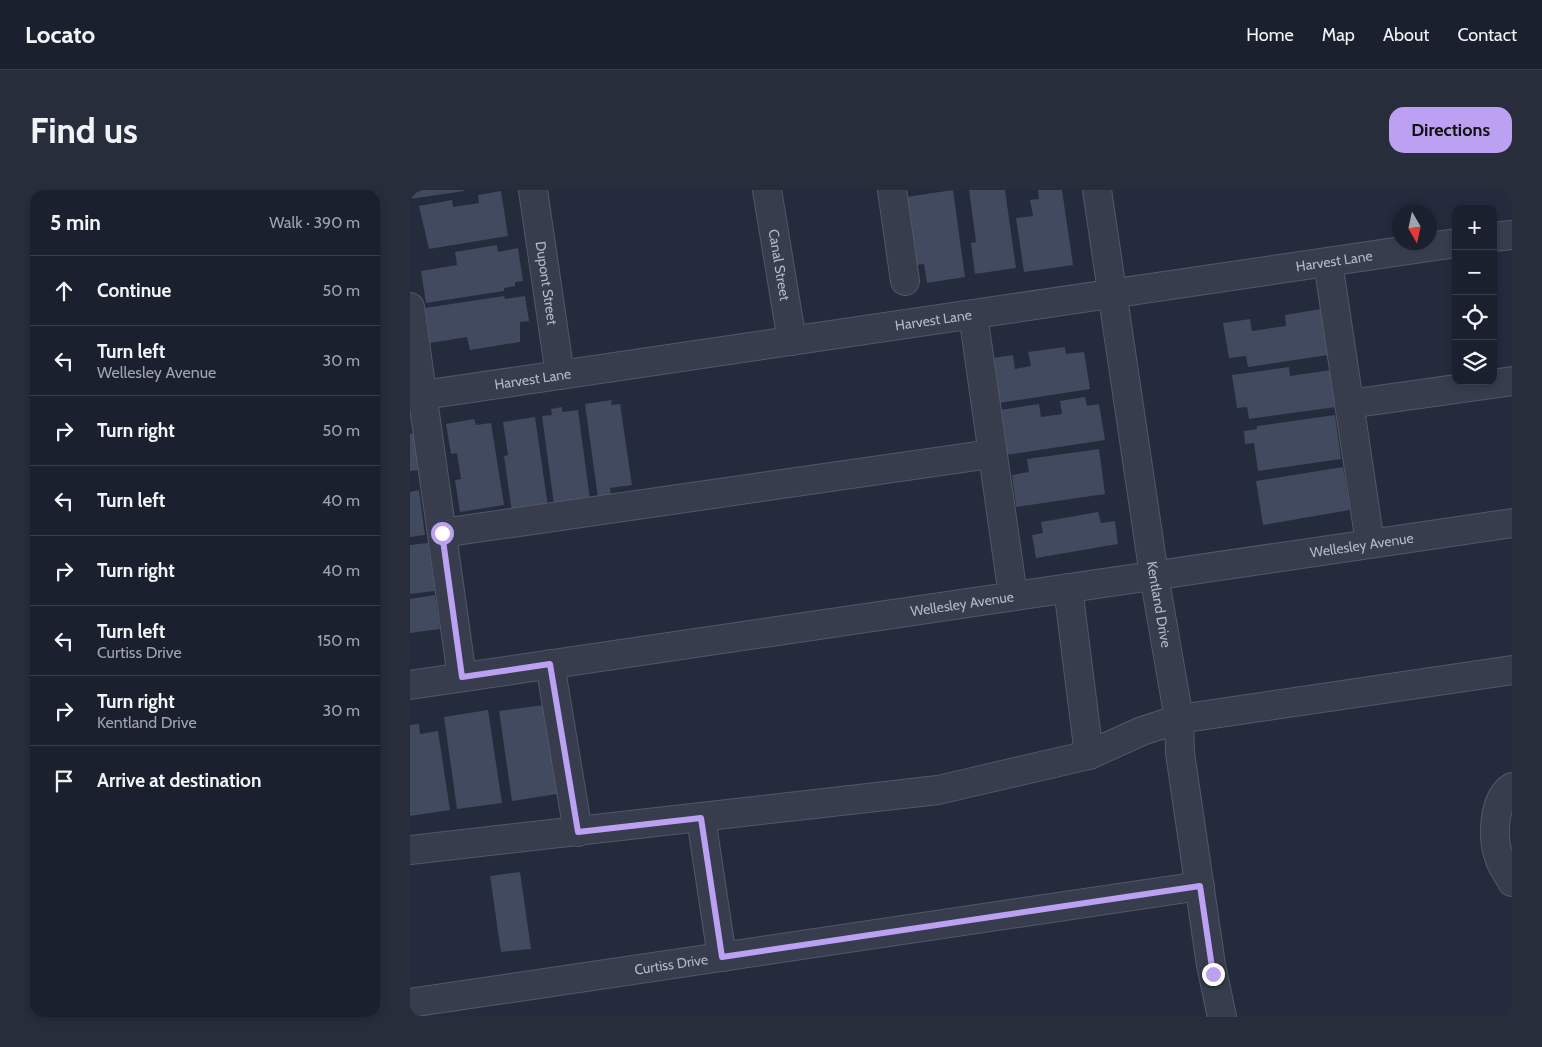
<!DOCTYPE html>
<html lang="en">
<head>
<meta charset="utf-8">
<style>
  :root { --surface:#1a202e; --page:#272d3a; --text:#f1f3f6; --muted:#9fa3aa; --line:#383e4a; --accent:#bca0f2 }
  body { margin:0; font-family:Cabin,sans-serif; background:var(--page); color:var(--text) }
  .controls { position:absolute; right:15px; top:15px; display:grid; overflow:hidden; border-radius:10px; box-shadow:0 2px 8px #0003 }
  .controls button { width:45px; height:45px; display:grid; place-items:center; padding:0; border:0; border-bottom:1px solid var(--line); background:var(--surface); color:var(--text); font:25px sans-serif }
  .compass { position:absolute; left:982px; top:15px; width:45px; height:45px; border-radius:50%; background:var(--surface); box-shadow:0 2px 8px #0003; rotate:171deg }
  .stop { position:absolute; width:15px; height:15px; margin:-11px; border:4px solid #bca0f2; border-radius:50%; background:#fff }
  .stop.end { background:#bca0f2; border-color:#fff; box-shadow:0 1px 5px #0008 }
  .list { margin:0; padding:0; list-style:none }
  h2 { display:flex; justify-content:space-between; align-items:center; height:65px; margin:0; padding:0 20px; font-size:21px }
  h2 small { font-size:16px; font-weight:400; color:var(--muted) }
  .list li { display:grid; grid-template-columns:32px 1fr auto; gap:15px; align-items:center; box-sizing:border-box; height:70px; padding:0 20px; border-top:1px solid var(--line) }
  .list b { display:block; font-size:19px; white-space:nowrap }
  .list p { margin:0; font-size:16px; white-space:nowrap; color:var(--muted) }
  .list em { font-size:16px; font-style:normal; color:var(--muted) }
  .icon { flex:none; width:28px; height:28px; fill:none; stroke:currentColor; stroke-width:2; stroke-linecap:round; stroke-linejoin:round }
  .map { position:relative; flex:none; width:1102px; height:827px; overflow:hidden; border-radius:15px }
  header { display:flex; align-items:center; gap:30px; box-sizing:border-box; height:70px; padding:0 25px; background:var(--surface); border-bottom:1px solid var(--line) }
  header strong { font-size:24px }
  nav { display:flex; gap:28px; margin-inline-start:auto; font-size:18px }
  .intro { display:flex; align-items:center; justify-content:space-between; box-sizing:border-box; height:120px; padding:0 30px }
  h1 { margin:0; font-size:35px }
  .button { padding:12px 22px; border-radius:15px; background:var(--accent); color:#111; font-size:18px; font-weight:700 }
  main { display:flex; gap:30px; padding:0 30px }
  aside { flex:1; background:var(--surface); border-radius:15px; box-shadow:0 2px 8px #0003 }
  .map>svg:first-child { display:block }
</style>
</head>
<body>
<header>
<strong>Locato</strong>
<nav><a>Home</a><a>Map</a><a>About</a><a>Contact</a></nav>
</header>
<div class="intro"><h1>Find us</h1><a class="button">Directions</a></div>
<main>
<aside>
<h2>5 min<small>Walk · 390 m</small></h2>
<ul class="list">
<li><svg class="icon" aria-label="ahead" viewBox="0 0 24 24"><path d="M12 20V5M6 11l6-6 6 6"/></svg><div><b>Continue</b></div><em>50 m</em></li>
<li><svg class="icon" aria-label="left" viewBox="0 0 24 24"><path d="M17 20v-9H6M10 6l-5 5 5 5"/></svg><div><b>Turn left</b><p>Wellesley Avenue</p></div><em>30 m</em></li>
<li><svg class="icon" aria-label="right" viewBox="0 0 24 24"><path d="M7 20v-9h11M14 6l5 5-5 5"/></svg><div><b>Turn right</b></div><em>50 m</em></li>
<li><svg class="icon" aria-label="left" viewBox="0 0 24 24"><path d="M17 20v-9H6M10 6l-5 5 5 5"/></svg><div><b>Turn left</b></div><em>40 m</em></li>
<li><svg class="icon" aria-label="right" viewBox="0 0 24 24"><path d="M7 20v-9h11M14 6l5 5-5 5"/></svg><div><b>Turn right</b></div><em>40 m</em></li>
<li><svg class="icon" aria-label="left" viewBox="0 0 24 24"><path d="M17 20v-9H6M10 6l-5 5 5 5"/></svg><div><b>Turn left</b><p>Curtiss Drive</p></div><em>150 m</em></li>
<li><svg class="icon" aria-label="right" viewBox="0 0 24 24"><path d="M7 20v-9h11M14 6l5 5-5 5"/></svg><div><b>Turn right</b><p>Kentland Drive</p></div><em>30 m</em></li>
<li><svg class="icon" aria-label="arrive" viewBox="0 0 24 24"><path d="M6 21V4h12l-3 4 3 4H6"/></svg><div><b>Arrive at destination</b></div></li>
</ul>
</aside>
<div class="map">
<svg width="1102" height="827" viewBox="0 0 1102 827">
  <rect width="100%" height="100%" fill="#232b3d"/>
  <path fill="#424a5f" d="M 0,0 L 54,0 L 54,1 L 0,9 Z
    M 543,0 L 555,87 L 517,93 L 514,74 L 506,75 L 496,7 Z
    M 559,0 L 595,0 L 606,78 L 565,84 L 561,53 L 566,52 Z
    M 628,0 L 652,0 L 663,75 L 614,82 L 606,28 L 623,26 L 620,10 L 629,9 Z
    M 91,1 L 98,46 L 19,59 L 9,16 L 42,10 L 43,17 L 69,13 L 68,5 Z
    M 87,55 L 88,62 L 108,58 L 113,91 L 105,92 L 105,96 L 94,98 L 94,101 L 16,113 L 11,81 L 47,75 L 45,62 Z
    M 94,106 L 95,109 L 115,106 L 119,131 L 110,132 L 110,152 L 60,160 L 57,147 L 20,153 L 15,118 Z
    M 911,119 L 918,165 L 838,177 L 836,166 L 819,168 L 813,133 L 840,129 L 842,141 L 876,136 L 875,125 Z
    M 655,157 L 656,164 L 674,162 L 680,199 L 589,213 L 582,168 L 603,165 L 605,179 L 621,176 L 618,162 Z
    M 879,177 L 880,186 L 921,180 L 926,217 L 839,229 L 837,217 L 827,218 L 822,185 Z
    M 675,207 L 677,216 L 689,214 L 695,250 L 596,265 L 590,220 L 629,214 L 631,227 L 652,224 L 650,211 Z
    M 202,210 L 201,215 L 210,214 L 222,295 L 200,298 L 201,306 L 188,308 L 175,214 Z
    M 152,217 L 152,222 L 168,220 L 180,310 L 144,315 L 132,226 L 142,225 L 141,219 Z
    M 925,225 L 931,269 L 848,281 L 844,253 L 835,254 L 834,241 L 847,239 L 847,236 Z
    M 125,227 L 138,317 L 102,322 L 94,266 L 98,265 L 93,232 Z
    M 64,229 L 66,235 L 81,233 L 94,315 L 50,322 L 45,290 L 51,289 L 47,263 L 41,264 L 36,234 Z
    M 3,243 L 9,280 L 0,281 L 0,244 Z
    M 689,259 L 695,304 L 606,317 L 602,285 L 619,282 L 617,269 Z
    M 933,277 L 940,320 L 853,335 L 846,291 Z
    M 9,300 L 15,345 L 0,347 L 0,302 Z
    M 688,322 L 691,333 L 705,331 L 708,354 L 626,368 L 622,345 L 633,343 L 631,332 Z
    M 18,353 L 25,401 L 0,404 L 0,355 Z
    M 25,405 L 30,439 L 0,443 L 0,409 Z
    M 134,515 L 147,604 L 102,611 L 89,521 Z
    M 78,520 L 92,613 L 47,619 L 34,527 Z
    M 9,534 L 10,544 L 28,541 L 40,620 L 0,626 L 0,535 Z
    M 110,682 L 121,759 L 91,762 L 80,686 Z"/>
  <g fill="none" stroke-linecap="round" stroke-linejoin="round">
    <defs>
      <g id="minor">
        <path id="s1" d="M 123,0 L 150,185"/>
        <path id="s2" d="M 357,0 L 382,151"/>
        <path d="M 482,0 L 495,91"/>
        <path id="s3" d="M 687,0 L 744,385 L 769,529 L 770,563 L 801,775 L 812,827"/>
        <path d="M 1083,47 L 1102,45"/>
        <path d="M 918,72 L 960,353"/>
        <path d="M 0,117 L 52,487"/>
        <path d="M 563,124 L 603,406"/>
        <path id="s4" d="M 0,207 L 1046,53"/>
        <path d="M 939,214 L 1102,191"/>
        <path d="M 32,343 L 581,264"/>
        <path d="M 658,398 L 679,565"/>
        <path d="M 140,474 L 168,642"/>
        <path id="s5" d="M 0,495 L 1102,333"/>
        <path d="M 1102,597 C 1083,609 1082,648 1089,667 C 1091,676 1098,684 1102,692"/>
        <path d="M 291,628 L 312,767"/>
        <path d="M 0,660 L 528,600 L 679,565 L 732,541 L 769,529 L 1102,480"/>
        <path id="s6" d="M 0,813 L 790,696"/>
      </g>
    </defs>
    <use href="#minor" stroke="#525868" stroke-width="30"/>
    <use href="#minor" stroke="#373d4d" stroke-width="28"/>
  </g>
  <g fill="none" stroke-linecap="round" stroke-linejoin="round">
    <path stroke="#bca0f2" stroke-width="6" d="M 32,343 L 52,487 L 140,474 L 168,642 L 291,628 L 312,767 L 790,696 L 803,784"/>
  </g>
  <g text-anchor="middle" stroke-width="5" stroke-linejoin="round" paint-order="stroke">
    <g font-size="14" fill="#b3b8c9" stroke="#1c2332">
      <text dy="5" stroke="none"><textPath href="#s4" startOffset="934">Harvest Lane</textPath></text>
      <text dy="5" stroke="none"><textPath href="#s2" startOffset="76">Canal Street</textPath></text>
      <text dy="5" stroke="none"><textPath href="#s1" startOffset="94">Dupont Street</textPath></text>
      <text dy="5" stroke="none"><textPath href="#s4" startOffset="529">Harvest Lane</textPath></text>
      <text dy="5" stroke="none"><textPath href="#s4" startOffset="124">Harvest Lane</textPath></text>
      <text dy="5" stroke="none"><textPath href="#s5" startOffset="962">Wellesley Avenue</textPath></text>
      <text dy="5" stroke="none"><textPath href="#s5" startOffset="558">Wellesley Avenue</textPath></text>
      <text dy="5" stroke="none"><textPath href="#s3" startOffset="419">Kentland Drive</textPath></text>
      <text dy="5" stroke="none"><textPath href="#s6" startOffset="264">Curtiss Drive</textPath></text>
    </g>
  </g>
</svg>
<div class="controls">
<button>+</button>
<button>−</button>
<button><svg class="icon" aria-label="locate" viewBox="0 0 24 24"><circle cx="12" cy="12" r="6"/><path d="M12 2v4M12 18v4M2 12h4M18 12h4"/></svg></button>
<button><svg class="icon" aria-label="layers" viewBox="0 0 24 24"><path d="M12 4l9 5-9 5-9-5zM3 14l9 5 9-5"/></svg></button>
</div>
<svg class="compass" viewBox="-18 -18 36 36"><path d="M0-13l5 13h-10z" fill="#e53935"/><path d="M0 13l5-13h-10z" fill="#9fa3aa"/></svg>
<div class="stop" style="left:32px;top:343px"></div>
<div class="stop end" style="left:803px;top:784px"></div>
</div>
</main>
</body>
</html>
